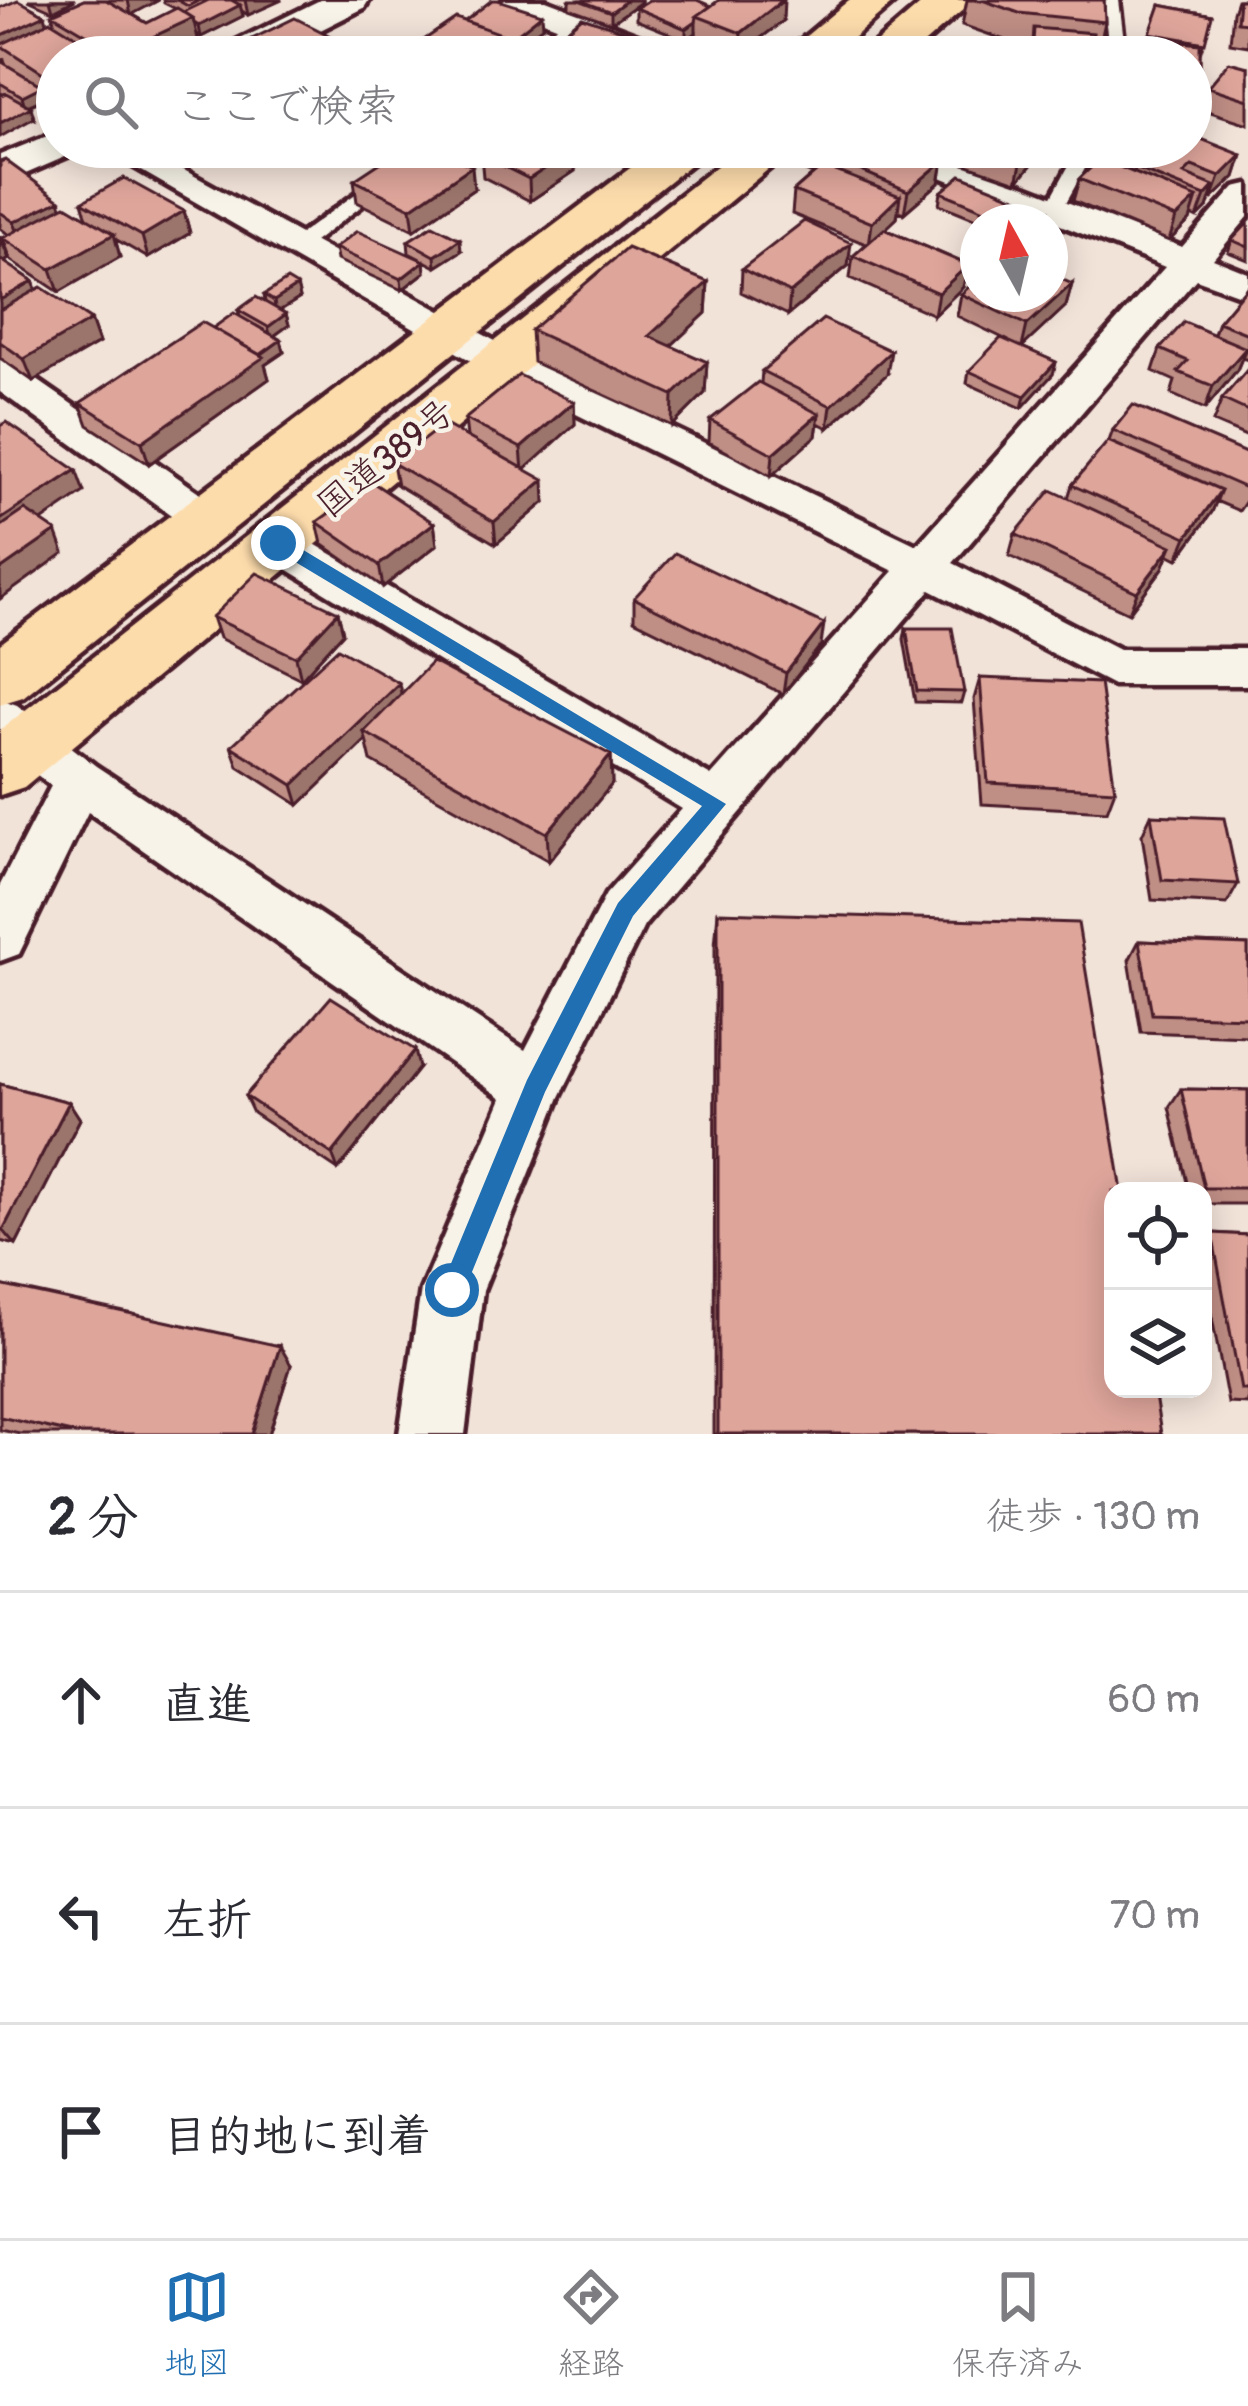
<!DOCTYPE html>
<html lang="ja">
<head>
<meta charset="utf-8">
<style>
  :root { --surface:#fff; --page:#f2f2f3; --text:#2b2b33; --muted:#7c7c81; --line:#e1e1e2; --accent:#1f6fb2 }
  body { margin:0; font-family:Pangolin,"Klee One",sans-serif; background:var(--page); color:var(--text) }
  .controls { position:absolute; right:36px; bottom:36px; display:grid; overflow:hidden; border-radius:24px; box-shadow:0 6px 30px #0003 }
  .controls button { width:108px; height:108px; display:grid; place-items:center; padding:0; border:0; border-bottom:3px solid var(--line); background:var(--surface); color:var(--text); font:60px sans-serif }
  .compass { position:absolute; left:960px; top:204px; width:108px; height:108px; border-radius:50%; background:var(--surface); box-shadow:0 6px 30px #0003; rotate:352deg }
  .stop { position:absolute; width:36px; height:36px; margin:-27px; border:9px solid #1f6fb2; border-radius:50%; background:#fff }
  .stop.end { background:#1f6fb2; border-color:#fff; box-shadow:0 3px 12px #0008 }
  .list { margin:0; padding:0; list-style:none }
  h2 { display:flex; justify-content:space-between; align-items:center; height:156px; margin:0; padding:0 48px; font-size:51px }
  h2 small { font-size:39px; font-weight:400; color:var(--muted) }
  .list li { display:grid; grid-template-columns:78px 1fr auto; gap:36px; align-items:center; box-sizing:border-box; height:216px; padding:0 48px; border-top:3px solid var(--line) }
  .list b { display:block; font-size:45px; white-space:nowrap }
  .list em { font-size:39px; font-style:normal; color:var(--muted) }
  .icon { flex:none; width:66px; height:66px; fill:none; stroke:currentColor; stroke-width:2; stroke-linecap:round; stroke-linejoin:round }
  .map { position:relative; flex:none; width:1248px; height:1434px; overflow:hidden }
  .search { position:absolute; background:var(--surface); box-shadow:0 6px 30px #0003; left:36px; right:36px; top:36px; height:132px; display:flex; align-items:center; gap:30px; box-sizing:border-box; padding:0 42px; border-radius:66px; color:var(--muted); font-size:45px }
  .sheet { height:804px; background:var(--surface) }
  nav { display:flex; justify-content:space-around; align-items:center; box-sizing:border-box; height:168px; border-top:3px solid var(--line); background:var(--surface); font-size:33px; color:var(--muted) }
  nav a { display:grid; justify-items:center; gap:6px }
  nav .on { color:var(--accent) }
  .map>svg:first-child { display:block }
</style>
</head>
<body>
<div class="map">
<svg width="1248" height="1434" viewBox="0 0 1248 1434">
  <rect width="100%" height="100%" fill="#f2e3d9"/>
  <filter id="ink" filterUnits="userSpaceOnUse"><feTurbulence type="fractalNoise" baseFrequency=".00833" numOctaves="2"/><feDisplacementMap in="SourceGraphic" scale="24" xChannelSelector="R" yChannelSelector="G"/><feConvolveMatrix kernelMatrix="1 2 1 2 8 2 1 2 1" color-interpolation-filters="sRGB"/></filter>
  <g filter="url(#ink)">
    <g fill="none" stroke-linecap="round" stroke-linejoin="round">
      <defs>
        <path id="service" d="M 1103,0 L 1119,0 L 1126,57 L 1110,57 Z
          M 565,17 L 579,20 L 543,57 L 526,57 Z
          M 420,147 L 440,147 L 302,251 L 288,251 L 288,243 Z
          M 1079,147 L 1097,147 L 1059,215 L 1047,215 L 1044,211 Z"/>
        <path id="minor" d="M 503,0 L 546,0 L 677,50 L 682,57 L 637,57 L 507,7 Z
          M 100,147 L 142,147 L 517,353 L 917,545 L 1165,267 L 883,154 L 878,147 L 926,147 L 1182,247 L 1235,187 L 1248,184 L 1248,217 L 1213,259 L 1248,273 L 1248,298 L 1196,279 L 953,563 L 1119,649 L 1248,649 L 1248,685 L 1113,685 L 930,590 L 644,926 L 560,1097 L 483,1290 L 465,1434 L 399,1434 L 421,1290 L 502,1098 L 88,812 L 19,954 L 0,961 L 0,885 L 51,786 L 0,745 L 0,699 L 17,705 L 96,766 L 525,1050 L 606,894 L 682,809 L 262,554 L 256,543 L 262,532 L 278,527 L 294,532 L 711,776 L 894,571 L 489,371 Z
          M 0,360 L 14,364 L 222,508 L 229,519 L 222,530 L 207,534 L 192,530 L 0,392 Z"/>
        <path id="tertiary" d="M 320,0 L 369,0 L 364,8 L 267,57 L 216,57 L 222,48 Z
          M 57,132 L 57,147 L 77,147 L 72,154 L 0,185 L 0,155 Z"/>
        <path id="trunk" d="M 849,0 L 897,0 L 831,57 L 781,57 Z
          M 926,0 L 974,0 L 909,57 L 860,57 Z
          M 658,147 L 712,147 L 23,697 L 0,704 L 0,644 Z
          M 741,147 L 795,147 L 24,787 L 0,795 L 0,730 Z"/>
      </defs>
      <use href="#service" stroke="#4a1f2b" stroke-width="9"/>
      <use href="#minor" stroke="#4a1f2b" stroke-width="9"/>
      <use href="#tertiary" stroke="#4a1f2b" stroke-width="9"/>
      <use href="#trunk" stroke="#4a1f2b" stroke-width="9"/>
      <use href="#service" fill="#f7f3e8" fill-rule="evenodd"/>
      <use href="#minor" fill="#f7f3e8" fill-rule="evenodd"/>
      <use href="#tertiary" fill="#f7f3e8" fill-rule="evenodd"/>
      <use href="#trunk" fill="#fddcac" fill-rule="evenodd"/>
    </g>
    <path fill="#bf8e85" stroke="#4a1f2b" stroke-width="3" d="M 28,0 L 75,0 L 53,11 Z
      M 84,0 L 159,0 L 132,14 L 147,23 L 176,9 L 164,3 L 163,0 L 282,0 L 248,15 L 242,11 L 243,16 L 201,37 L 197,34 L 198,39 L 161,57 L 57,57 L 57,95 L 53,97 L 44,91 L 46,98 L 29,106 L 34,118 L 0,92 L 0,62 L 5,64 L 4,59 L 0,61 L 0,8 L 55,24 L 52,14 Z
      M 569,0 L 641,0 L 641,2 L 611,23 L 569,8 Z
      M 967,0 L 1104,0 L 1105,22 L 1098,53 L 1093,52 L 1093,57 L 1029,57 L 1030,45 L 1013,43 L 962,25 Z
      M 1237,0 L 1248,0 L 1248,46 L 1230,43 L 1233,12 Z
      M 1160,5 L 1212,15 L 1200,54 L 1200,67 L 1197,79 L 1191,78 L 1191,97 L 1191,57 L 1136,57 L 1139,37 L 1149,38 Z
      M 711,6 L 783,21 L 740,54 L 696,38 L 696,33 L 686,40 L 636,20 L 636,8 Z
      M 252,39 L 346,44 L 348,57 L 256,57 Z
      M 549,44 L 634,56 L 549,57 Z
      M 1248,67 L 1248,124 L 1201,109 L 1208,87 Z
      M 146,147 L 180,147 L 161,156 Z
      M 274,147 L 323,147 L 300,161 Z
      M 493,147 L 615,147 L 593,162 L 575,153 L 575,171 L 530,201 L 483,177 L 481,155 Z
      M 952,147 L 1041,147 L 1039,156 L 1017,182 L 950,159 Z
      M 1121,147 L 1191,147 L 1242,155 L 1235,177 L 1212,199 L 1210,198 L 1207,208 L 1197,218 L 1191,215 L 1190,220 L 1169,241 L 1073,201 L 1079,179 L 1089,169 L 1087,169 L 1090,157 L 1127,152 L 1122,168 L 1134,172 L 1135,168 L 1150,155 Z
      M 805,148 L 943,161 L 939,183 L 904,213 L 898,211 L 897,218 L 885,229 L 968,265 L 963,287 L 934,315 L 850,278 L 853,256 L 866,244 L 792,214 L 794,191 L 813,174 L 803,170 Z
      M 0,162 L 62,207 L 87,218 L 82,202 L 184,211 L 190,233 L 148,258 L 115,239 L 120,257 L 59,292 L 11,260 L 3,238 L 9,235 L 0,228 Z
      M 354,180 L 474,189 L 414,230 L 357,202 Z
      M 941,192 L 1048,210 L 1045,222 L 983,222 L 939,204 Z
      M 1248,223 L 1248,260 L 1228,252 L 1232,240 Z
      M 0,236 L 9,259 L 4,262 L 33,281 L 36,290 L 91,320 L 99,343 L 33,381 L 0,358 Z
      M 408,241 L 461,251 L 436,267 L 409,253 Z
      M 335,248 L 424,261 L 425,272 L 402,290 L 337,260 Z
      M 848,266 L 788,315 L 741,292 L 742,269 Z
      M 708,282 L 706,313 L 671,346 L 707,362 L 705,393 L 672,426 L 533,362 L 531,330 Z
      M 1072,284 L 1066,306 L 1022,347 L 1056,362 L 1053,374 L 1022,408 L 967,383 L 969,371 L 1007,340 L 957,316 L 961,294 Z
      M 297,286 L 300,298 L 280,310 L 286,314 L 289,325 L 274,336 L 281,340 L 284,352 L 265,365 L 269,379 L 149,464 L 88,425 L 80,403 L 213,328 L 240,317 L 238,310 L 265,302 L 264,295 Z
      M 1248,286 L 1248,360 L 1242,358 L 1237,370 L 1205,409 L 1171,394 L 1175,381 L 1153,371 L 1160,349 L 1214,334 L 1218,322 Z
      M 1248,369 L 1248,437 L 1213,422 L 1222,399 Z
      M 762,371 L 887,374 L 828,428 L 818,423 L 816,436 L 771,476 L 709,442 L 710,420 L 761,383 Z
      M 574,402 L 575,424 L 524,469 L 545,502 L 496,544 L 397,485 L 393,463 L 467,437 L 465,419 Z
      M 1113,430 L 1248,454 L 1248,498 L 1239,511 L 1216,501 L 1212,512 L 1178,559 L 1168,554 L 1163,568 L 1129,613 L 1009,556 L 1015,534 L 1068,498 L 1072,485 L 1109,441 Z
      M 317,522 L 434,523 L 437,545 L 383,587 L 322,544 Z
      M 634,598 L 821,645 L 783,694 L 634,620 Z
      M 338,612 L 343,633 L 301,679 L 219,638 L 212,617 Z
      M 906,628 L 964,692 L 961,703 L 915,702 L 904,639 Z
      M 980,678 L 1115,790 L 1107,811 L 982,804 L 974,699 Z
      M 401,694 L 611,755 L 612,784 L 549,861 L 371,761 L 366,740 L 299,805 L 238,766 L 231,746 Z
      M 1151,815 L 1238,884 L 1227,904 L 1152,900 L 1142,835 Z
      M 718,912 L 1161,1434 L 714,1434 L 715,945 Z
      M 1139,941 L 1248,945 L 1248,1036 L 1141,1032 L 1129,960 Z
      M 419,1068 L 338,1170 L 253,1113 L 245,1096 Z
      M 0,1084 L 69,1102 L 80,1119 L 16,1245 L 0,1241 Z
      M 1181,1089 L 1248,1090 L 1248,1204 L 1203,1204 L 1203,1191 L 1189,1191 L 1169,1107 Z
      M 1212,1233 L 1248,1235 L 1248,1404 L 1228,1403 L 1203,1269 L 1203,1244 Z
      M 0,1285 L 291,1365 L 269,1434 L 20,1434 L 0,1430 Z"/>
    <path fill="#9b746c" stroke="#4a1f2b" stroke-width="3" d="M 50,0 L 75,0 L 53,11 Z
      M 128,0 L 159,0 L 131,15 Z
      M 245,0 L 282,0 L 248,15 Z
      M 627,0 L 641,0 L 641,2 L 611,23 L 611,12 Z
      M 784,0 L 783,21 L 740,54 L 741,33 Z
      M 240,5 L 243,16 L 201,37 L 199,26 Z
      M 542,14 L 543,26 L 512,49 L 513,57 L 485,57 Z
      M 45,15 L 51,36 L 0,45 L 0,36 Z
      M 193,18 L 198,39 L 161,57 L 119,57 L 118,53 Z
      M 696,22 L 696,33 L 686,40 L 686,29 Z
      M 634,34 L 633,57 L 606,57 Z
      M 346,44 L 348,57 L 320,57 Z
      M 53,72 L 57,85 L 57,95 L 53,97 L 46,75 Z
      M 42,86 L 46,98 L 25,107 L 22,96 Z
      M 31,107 L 34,118 L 0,137 L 0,123 Z
      M 159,147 L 180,147 L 161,156 Z
      M 302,147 L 323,147 L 300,161 L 298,149 Z
      M 593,147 L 615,147 L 593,162 Z
      M 1033,147 L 1041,147 L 1039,156 L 1017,182 L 1022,159 Z
      M 575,149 L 575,171 L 530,201 L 529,179 Z
      M 1242,155 L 1235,177 L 1212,199 L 1220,177 Z
      M 943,161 L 939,183 L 904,213 L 908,191 Z
      M 472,166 L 474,189 L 414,230 L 411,208 Z
      M 1214,186 L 1207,208 L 1197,218 L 1205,196 Z
      M 900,196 L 897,218 L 869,245 L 872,223 Z
      M 1197,198 L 1190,220 L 1169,241 L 1176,218 Z
      M 60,200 L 67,222 L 22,245 L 14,222 Z
      M 184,211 L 190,233 L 148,258 L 142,236 Z
      M 114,234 L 120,257 L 59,292 L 51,269 Z
      M 0,237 L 9,259 L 0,264 Z
      M 460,239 L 461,251 L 436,267 L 435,256 Z
      M 851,243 L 848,266 L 788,315 L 790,293 Z
      M 424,261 L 425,272 L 402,290 L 401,279 Z
      M 968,265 L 963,287 L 934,315 L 938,293 Z
      M 33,281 L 41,304 L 0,327 L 0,300 Z
      M 708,282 L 706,313 L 648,367 L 649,336 Z
      M 1072,284 L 1066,306 L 1022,347 L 1027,325 Z
      M 297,286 L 300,298 L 276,313 L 274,301 Z
      M 286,314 L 289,325 L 271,338 L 268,327 Z
      M 91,320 L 99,343 L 33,381 L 24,359 Z
      M 281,340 L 284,352 L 265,365 L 269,379 L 149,464 L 142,442 Z
      M 1246,348 L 1237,370 L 1205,409 L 1213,386 Z
      M 891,351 L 887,374 L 828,428 L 831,406 Z
      M 707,362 L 705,393 L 672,426 L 673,395 Z
      M 1056,362 L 1053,374 L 1022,408 L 1025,396 Z
      M 574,402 L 575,424 L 523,471 L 521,448 Z
      M 819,414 L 816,436 L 771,476 L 773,454 Z
      M 76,470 L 84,492 L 2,548 L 0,520 Z
      M 544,480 L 545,502 L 496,544 L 494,522 Z
      M 1221,490 L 1212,512 L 1178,559 L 1187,537 Z
      M 434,523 L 437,545 L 383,587 L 379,565 Z
      M 56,531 L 64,553 L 0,599 L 0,570 Z
      M 1172,546 L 1163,568 L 1129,613 L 1137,592 Z
      M 338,612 L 343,633 L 301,679 L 296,657 Z
      M 824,624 L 821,645 L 783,694 L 786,673 Z
      M 399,683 L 403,704 L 364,732 L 366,740 L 299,805 L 293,785 Z
      M 611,755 L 612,784 L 549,861 L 547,833 Z
      M 415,1050 L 419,1068 L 338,1170 L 332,1154 Z
      M 69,1102 L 80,1119 L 16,1245 L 3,1230 Z
      M 280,1346 L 291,1365 L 269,1434 L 252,1434 Z"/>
    <path fill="#dea59b" stroke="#4a1f2b" stroke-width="3" d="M 18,0 L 45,15 L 0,36 L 0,8 Z
      M 84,0 L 106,0 L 147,23 L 177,8 L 193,18 L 118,53 L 52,14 Z
      M 177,0 L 200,0 L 188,6 Z
      M 209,0 L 231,0 L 240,5 L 199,26 L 194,23 L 193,18 L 184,12 Z
      M 492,0 L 498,0 L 542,14 L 512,38 L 465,21 Z
      M 579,0 L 627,0 L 611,12 Z
      M 649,0 L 697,0 L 711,6 L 697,16 L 696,22 L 686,29 L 636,8 Z
      M 719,0 L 783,0 L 741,33 L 697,16 Z
      M 982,0 L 1104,0 L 1105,22 L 1019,13 Z
      M 1239,0 L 1248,0 L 1248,23 L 1237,22 Z
      M 1160,5 L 1212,15 L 1205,43 L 1150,33 Z
      M 582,17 L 634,34 L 606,57 L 589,57 L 549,44 Z
      M 295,18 L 346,44 L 320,57 L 286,57 L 252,39 Z
      M 456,18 L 512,38 L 485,57 L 399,57 Z
      M 51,21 L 109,57 L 57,57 L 57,75 L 53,72 L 46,75 L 0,45 Z
      M 1034,28 L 1093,33 L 1093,57 L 1032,57 Z
      M 1139,37 L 1200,44 L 1200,67 L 1191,66 L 1191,57 L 1139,57 Z
      M 937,46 L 966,57 L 923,57 Z
      M 0,62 L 2,62 L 42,86 L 22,96 L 0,83 Z
      M 1229,62 L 1248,67 L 1248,100 L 1208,87 Z
      M 6,93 L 31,107 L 0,123 L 0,96 Z
      M 1191,135 L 1242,155 L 1220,177 L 1192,166 L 1184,174 L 1214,186 L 1205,196 L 1135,168 L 1158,147 L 1191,147 Z
      M 404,147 L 430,147 L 472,166 L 411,208 L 354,180 Z
      M 493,147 L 571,147 L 575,149 L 529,179 L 481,155 Z
      M 806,147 L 910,147 L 943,161 L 908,191 Z
      M 984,147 L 1033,147 L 1022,159 Z
      M 1095,147 L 1106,147 L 1127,152 L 1122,164 L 1090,157 Z
      M 1100,159 L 1197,198 L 1176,218 L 1079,179 Z
      M 5,160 L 60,200 L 14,222 L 0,212 L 0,162 Z
      M 823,166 L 900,196 L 872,223 L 794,191 Z
      M 961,175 L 1048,210 L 1035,222 L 1013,222 L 941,192 Z
      M 124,178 L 184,211 L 142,236 L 82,202 Z
      M 66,205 L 114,234 L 51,269 L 3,238 Z
      M 804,221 L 851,243 L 790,293 L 742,269 Z
      M 1248,223 L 1248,247 L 1232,240 Z
      M 433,225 L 460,239 L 435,256 L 408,241 Z
      M 884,229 L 968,265 L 938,293 L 853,256 Z
      M 357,231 L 424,261 L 401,279 L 335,248 Z
      M 627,248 L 708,282 L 649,336 L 707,362 L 673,395 L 531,330 Z
      M 0,259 L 33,281 L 0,300 Z
      M 1050,274 L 1072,284 L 1027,325 L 961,294 L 978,279 L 978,294 L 1050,294 Z
      M 287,280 L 297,286 L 274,301 L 264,295 Z
      M 1248,286 L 1248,334 L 1218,322 Z
      M 41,287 L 91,320 L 24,359 L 0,342 L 0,310 Z
      M 256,297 L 286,314 L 268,327 L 238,310 Z
      M 234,313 L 281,340 L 260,355 L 213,328 Z
      M 823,319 L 891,351 L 831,406 L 762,371 Z
      M 202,322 L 264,357 L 142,442 L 80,403 Z
      M 1184,322 L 1246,348 L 1213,386 L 1178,372 L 1188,361 L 1160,349 Z
      M 1001,338 L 1056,362 L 1025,396 L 969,371 Z
      M 1248,369 L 1248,411 L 1222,399 Z
      M 519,375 L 574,402 L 521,448 L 465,419 Z
      M 758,382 L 819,414 L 773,454 L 710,420 Z
      M 1133,405 L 1248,454 L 1248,489 L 1113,430 Z
      M 6,422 L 76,470 L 0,520 L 0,426 Z
      M 444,424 L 544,480 L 494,522 L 393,463 Z
      M 1108,441 L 1221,490 L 1187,537 L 1072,485 Z
      M 372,482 L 434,523 L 379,565 L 317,522 Z
      M 1051,490 L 1172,546 L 1137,592 L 1015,534 Z
      M 25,510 L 56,531 L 0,570 L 0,527 Z
      M 675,553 L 824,624 L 786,673 L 634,598 Z
      M 257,573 L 338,612 L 296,657 L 212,617 Z
      M 906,628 L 952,628 L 964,692 L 917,691 Z
      M 338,648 L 399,683 L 293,785 L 231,746 Z
      M 432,662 L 611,755 L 547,833 L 364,732 Z
      M 980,678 L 1100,683 L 1115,790 L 988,783 Z
      M 1151,815 L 1224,818 L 1238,884 L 1162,880 Z
      M 718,912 L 1078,923 L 1122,1191 L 1113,1191 L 1113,1389 L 1154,1389 L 1161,1434 L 718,1434 Z
      M 1139,941 L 1248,945 L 1248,1017 L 1152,1014 Z
      M 331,997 L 415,1050 L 332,1154 L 245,1096 Z
      M 0,1084 L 69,1102 L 3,1230 L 0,1229 Z
      M 1181,1089 L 1248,1090 L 1248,1188 L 1204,1188 Z
      M 1212,1233 L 1248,1235 L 1248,1390 L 1241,1390 Z
      M 0,1285 L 280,1346 L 252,1434 L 76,1434 L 0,1417 Z"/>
  </g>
  <path fill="#1f6fb2" d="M 272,539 L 285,539 L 726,804 L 633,916 L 545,1092 L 461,1299 L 452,1303 L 440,1290 L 527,1080 L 618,903 L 702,806 L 272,548 Z"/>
  <g text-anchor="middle" stroke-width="9" stroke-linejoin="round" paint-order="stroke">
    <g font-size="36" fill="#4a1f2b" stroke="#f7f3e8">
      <text transform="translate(385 457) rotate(-39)" y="13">国道389号</text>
    </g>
  </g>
</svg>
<div class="controls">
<button><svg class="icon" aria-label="locate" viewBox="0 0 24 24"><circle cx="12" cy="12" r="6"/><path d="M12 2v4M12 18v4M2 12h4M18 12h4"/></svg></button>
<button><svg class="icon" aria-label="layers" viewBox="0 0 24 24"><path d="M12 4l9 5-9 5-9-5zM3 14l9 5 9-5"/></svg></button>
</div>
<svg class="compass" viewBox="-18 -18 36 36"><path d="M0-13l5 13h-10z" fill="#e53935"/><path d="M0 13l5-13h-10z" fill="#7c7c81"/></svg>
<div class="stop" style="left:452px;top:1290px"></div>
<div class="stop end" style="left:278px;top:543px"></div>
<div class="search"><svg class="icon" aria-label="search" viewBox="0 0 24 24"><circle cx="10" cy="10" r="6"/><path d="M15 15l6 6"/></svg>ここで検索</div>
</div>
<section class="sheet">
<h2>2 分<small>徒歩 · 130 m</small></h2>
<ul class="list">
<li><svg class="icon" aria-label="ahead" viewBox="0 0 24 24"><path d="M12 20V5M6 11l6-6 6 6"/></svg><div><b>直進</b></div><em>60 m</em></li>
<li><svg class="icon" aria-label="left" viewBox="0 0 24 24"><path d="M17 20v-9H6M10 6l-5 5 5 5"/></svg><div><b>左折</b></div><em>70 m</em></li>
<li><svg class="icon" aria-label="arrive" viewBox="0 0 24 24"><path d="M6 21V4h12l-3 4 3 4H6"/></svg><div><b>目的地に到着</b></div></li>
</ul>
</section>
<nav>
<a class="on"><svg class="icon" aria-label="map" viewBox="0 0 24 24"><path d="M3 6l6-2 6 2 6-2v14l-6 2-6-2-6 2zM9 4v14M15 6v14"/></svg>地図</a>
<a><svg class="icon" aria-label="directions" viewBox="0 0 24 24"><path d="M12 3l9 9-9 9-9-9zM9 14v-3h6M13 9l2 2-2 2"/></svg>経路</a>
<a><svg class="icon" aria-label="saved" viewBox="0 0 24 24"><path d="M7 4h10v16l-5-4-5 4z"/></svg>保存済み</a>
</nav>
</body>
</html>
